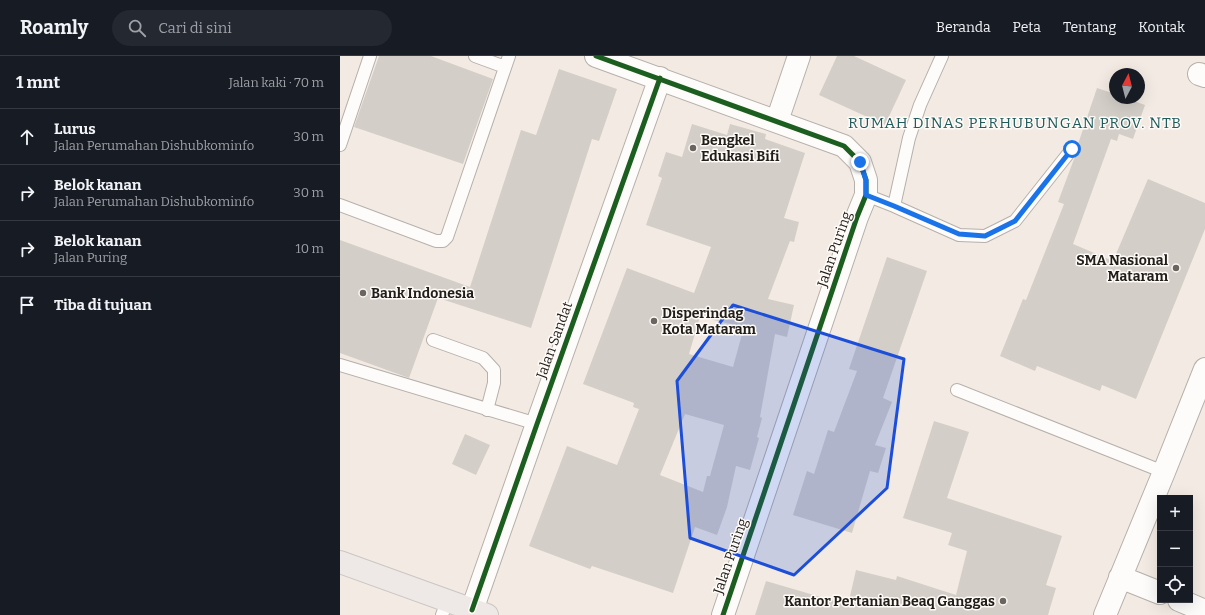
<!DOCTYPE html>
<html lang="id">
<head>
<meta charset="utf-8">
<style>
  :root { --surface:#171b24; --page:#242831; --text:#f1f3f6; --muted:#9ea1a6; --line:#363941 }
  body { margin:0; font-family:Bitter,serif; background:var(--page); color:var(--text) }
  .controls { position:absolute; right:12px; bottom:12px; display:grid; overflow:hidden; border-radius:0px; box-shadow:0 4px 16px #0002 }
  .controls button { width:36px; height:36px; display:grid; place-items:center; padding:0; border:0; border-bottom:1px solid var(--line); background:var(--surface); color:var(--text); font:20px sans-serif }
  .compass { position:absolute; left:769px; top:12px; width:36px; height:36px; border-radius:50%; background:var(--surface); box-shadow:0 4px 16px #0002; rotate:7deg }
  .stop { position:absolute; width:12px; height:12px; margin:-9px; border:3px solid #1a73e8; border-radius:50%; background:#fff }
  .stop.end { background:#1a73e8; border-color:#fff; box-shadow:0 1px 4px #0008 }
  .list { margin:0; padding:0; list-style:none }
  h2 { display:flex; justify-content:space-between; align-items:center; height:52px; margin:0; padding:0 16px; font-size:17px }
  h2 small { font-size:13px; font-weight:400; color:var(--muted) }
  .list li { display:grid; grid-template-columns:26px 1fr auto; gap:12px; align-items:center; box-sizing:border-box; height:56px; padding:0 16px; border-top:1px solid var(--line) }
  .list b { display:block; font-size:15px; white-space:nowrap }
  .list p { margin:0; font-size:13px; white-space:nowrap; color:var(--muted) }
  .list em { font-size:13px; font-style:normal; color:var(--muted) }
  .icon { flex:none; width:22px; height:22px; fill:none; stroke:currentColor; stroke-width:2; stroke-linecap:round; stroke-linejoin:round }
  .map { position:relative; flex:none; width:865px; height:559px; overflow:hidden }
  header { display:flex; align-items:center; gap:24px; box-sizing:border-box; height:56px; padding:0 20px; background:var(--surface); border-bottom:1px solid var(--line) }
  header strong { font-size:19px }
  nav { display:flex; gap:22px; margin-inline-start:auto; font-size:14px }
  .search { width:280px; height:36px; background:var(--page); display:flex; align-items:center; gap:10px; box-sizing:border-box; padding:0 14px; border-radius:22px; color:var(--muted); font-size:15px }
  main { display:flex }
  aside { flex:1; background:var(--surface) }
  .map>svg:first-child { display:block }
</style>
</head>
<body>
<header>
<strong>Roamly</strong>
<div class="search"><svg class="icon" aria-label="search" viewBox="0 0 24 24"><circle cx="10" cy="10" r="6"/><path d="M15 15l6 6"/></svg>Cari di sini</div>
<nav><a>Beranda</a><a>Peta</a><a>Tentang</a><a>Kontak</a></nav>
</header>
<main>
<aside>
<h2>1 mnt<small>Jalan kaki · 70 m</small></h2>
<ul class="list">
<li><svg class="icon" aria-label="ahead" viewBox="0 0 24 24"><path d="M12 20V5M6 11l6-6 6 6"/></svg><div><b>Lurus</b><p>Jalan Perumahan Dishubkominfo</p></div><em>30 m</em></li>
<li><svg class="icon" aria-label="right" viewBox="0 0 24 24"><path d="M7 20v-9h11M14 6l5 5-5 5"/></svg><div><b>Belok kanan</b><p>Jalan Perumahan Dishubkominfo</p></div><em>30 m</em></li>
<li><svg class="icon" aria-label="right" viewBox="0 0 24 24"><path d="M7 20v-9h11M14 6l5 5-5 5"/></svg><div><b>Belok kanan</b><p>Jalan Puring</p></div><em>10 m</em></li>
<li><svg class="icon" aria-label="arrive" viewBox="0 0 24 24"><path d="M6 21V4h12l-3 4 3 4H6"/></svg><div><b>Tiba di tujuan</b></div></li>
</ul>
</aside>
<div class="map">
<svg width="865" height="559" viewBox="0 0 865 559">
  <rect width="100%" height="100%" fill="#f3ebe3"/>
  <path fill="#d4cec8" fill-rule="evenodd" d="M 39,0 L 91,0 L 153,23 L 123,108 L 14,71 Z
    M 497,0 L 514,0 L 566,24 L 545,69 L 479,39 Z
    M 219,13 L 277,33 L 259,85 L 252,83 L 191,272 L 98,242 L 69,322 L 0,297 L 0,184 L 130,231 L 181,74 L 196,79 Z
    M 757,32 L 775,38 L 775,42 L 786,42 L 805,49 L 793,83 L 779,78 L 777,85 L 771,83 L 733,188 L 773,205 L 808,123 L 865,147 L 865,173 L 796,343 L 762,329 L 760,335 L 697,310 L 695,315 L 660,300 L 683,243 L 686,244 L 724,148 L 718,146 L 734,103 L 739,94 L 738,88 Z
    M 352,68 L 387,79 L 390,68 L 426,78 L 425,83 L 465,97 L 444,162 L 459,166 L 454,186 L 450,185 L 428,243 L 454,249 L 447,281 L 435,278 L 420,361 L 422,362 L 417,381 L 419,382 L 410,414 L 396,410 L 387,451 L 377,479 L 355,471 L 333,537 L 252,510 L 250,513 L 189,490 L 227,390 L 277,409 L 299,353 L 293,351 L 294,347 L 243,328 L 287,212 L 354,237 L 371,191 L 306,169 L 322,122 L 318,120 L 326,96 L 342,101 ZM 360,261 L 404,271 L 393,311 L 349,298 ZM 345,358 L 384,369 L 370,420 L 367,420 L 363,436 L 320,419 Z
    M 547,201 L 587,215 L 543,342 L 552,346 L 535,389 L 546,392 L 538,417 L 530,415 L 512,477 L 453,459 L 467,415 L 474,418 L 488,374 L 494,376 L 517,315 L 509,313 Z
    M 594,365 L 629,376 L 607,442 L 722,480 L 706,529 L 716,532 L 708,559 L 415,559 L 426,525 L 508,549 L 516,514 L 556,524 L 557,520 L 616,539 L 627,495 L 608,489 L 612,477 L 563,462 Z
    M 125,378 L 150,389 L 136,419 L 112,408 Z"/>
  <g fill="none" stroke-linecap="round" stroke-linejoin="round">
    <defs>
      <path id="lane" d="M 135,0 L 165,11
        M 0,89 L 30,0
        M 526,139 L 554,150 L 619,179 L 645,180 L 675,165 L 732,93
        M 0,149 L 96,185 L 103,185 L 107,181 L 169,0
        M 554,150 L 569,82 L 580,49 L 602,0
        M 93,284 L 143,302 L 154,314 L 154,327 L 147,354
        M 0,309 L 197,368
        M 617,334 L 824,416
        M 102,559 L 107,546"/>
      <path id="street" d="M 256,0 L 504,90 L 520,106 L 526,124 L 526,139 L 517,161 L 383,559
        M 859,18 L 865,20
        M 437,65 L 459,0
        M 780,521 L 820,537
        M 839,544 L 865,555
        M 132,554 L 197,368 L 320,22
        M 765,559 L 824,416 L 865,313"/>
      <path id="primary" d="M 0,506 L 147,559"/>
    </defs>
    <use href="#lane" stroke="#b6b0aa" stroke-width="14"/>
    <use href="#street" stroke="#b6b0aa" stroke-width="24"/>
    <use href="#primary" stroke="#cac6c2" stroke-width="24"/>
    <use href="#lane" stroke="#fdfcfb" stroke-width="12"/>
    <use href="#street" stroke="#fdfcfb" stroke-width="22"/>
    <use href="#primary" stroke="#eee8e6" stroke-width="22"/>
    <defs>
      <path id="cycleway" d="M 256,0 L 504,90 L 520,106 L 526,124 L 526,139 L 517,161 L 383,559
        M 132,554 L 197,368 L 320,22"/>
    </defs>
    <use href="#cycleway" stroke="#fdfaf7" stroke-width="8"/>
    <use href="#cycleway" stroke="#1b5e20" stroke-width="5"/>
  </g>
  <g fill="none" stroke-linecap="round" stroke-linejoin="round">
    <path stroke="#1a73e8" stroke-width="5" d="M 520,106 L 526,124 L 526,139 L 554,150 L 619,178 L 645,180 L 675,165 L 732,93"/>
  </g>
  <path fill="#1d4ed8" fill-opacity="0.2" stroke="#1d4ed8" stroke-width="3" stroke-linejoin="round" d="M 393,249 L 564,303 L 547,432 L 454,519 L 350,482 L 337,325 Z"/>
  <g fill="#6a655f" stroke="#fdfaf7" stroke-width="1.5">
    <circle cx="353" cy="92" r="4"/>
    <circle cx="836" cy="212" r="4"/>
    <circle cx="23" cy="237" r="4"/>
    <circle cx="314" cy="265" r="4"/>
    <circle cx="663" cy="545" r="4"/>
  </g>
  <g text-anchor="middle" stroke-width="3" stroke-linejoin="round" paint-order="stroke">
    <g font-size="14" font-weight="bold" fill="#211d18" stroke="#fdfaf7" text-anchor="start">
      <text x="361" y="89">Bengkel<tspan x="361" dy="16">Edukasi Bifi</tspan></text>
      <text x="828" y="209" text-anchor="end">SMA Nasional<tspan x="828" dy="16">Mataram</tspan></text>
      <text x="31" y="242">Bank Indonesia</text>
      <text x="322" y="262">Disperindag<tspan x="322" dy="16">Kota Mataram</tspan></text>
      <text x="655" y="550" text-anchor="end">Kantor Pertanian Beaq Ganggas</text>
    </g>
    <g font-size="14" fill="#211d18" stroke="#fdfaf7">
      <text transform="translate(494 193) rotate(-71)" y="5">Jalan Puring</text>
      <text transform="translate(214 284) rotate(-70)" y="5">Jalan Sandat</text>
      <text transform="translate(390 500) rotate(-71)" y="5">Jalan Puring</text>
    </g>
    <g font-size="15" letter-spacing="1" fill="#205b5b" stroke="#fdfaf7">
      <text x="675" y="72">RUMAH DINAS PERHUBUNGAN PROV. NTB</text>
    </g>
  </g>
</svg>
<div class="controls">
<button>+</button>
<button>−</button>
<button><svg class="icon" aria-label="locate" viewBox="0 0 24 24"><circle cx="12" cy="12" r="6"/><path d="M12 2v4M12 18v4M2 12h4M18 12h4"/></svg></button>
</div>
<svg class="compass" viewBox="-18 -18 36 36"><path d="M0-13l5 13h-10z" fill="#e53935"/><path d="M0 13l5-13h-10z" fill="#9ea1a6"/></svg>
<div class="stop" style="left:732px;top:93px"></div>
<div class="stop end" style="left:520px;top:106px"></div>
</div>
</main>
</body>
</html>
